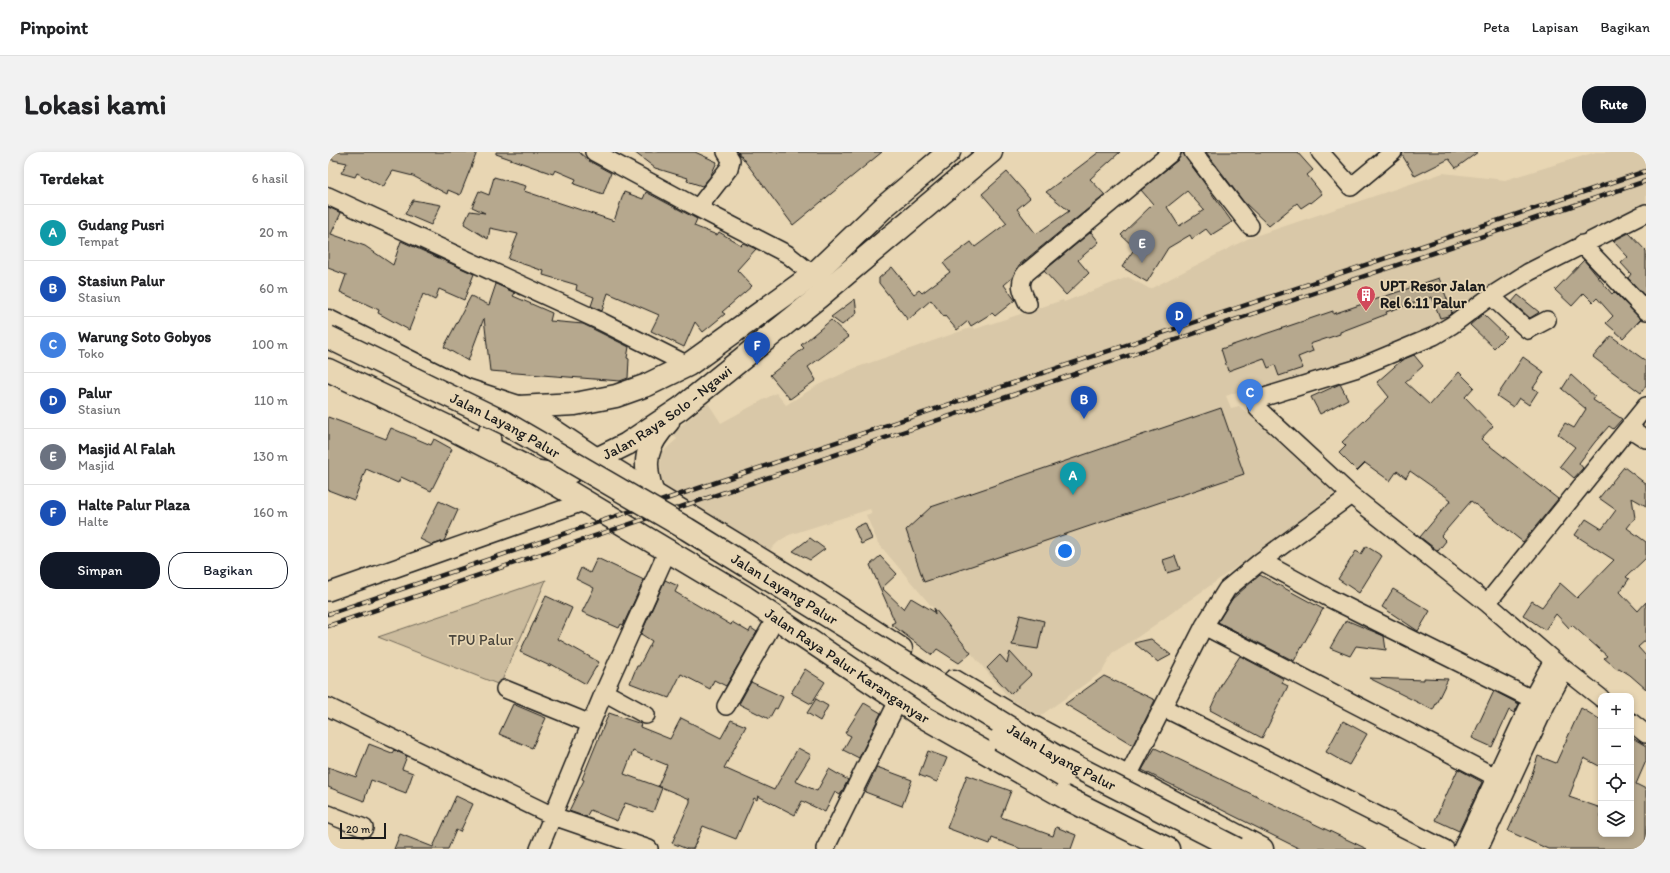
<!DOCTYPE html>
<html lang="id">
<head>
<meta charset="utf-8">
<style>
  :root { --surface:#fff; --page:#f2f2f2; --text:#202124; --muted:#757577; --line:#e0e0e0; --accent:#111827 }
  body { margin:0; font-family:Itim,sans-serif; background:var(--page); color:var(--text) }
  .controls { position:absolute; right:12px; bottom:12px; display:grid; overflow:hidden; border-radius:8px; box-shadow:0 2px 6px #0003 }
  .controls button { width:36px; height:36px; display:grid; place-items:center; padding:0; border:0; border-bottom:1px solid var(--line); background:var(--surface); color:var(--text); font:20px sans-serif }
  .scale { position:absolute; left:12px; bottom:10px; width:46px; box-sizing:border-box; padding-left:4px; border:2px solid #1c1c1c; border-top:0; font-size:11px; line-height:14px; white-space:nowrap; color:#1c1c1c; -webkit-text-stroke:3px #e8d6b3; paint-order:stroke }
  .you { position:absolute; left:737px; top:399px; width:14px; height:14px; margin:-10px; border:3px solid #fff; border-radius:50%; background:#1a73e8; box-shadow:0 0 0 6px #1a73e833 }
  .badge { display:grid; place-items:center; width:26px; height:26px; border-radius:50%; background:var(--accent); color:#fff; font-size:13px; font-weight:700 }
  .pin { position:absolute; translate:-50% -33px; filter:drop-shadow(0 1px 2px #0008) }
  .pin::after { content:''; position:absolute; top:21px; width:14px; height:12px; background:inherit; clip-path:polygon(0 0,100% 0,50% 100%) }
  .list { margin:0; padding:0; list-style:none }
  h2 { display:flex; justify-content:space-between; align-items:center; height:52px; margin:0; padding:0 16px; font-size:17px }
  h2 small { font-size:13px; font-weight:400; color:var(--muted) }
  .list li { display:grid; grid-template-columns:26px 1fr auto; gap:12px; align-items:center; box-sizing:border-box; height:56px; padding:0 16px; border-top:1px solid var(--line) }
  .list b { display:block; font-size:15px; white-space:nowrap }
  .list p { margin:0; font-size:13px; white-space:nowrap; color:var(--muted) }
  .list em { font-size:13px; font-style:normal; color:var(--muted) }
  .actions { display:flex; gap:8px; padding:12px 16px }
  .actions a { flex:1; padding:9px 0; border:1px solid var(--accent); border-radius:16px; text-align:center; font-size:14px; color:var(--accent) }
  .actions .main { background:var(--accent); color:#fff }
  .icon { flex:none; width:22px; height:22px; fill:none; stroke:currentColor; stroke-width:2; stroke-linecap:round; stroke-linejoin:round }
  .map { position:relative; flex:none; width:1318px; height:697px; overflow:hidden; border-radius:16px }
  header { display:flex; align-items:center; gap:24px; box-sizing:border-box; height:56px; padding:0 20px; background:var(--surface); border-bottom:1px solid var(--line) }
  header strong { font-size:19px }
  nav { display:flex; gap:22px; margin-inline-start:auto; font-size:14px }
  .intro { display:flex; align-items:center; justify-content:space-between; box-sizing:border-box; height:96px; padding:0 24px }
  h1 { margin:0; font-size:28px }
  .button { padding:10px 18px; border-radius:16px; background:var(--accent); color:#fff; font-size:14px; font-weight:700 }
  main { display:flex; gap:24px; padding:0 24px }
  aside { flex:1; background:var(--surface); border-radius:16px; box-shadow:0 2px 6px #0003 }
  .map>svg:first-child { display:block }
</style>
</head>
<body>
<header>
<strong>Pinpoint</strong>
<nav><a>Peta</a><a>Lapisan</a><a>Bagikan</a></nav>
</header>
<div class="intro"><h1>Lokasi kami</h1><a class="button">Rute</a></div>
<main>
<aside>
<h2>Terdekat<small>6 hasil</small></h2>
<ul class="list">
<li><span class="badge" style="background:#0f9aa8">A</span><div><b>Gudang Pusri</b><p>Tempat</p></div><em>20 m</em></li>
<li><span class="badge" style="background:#1a4fb4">B</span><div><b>Stasiun Palur</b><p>Stasiun</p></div><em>60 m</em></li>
<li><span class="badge" style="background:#3f7fe0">C</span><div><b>Warung Soto Gobyos</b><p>Toko</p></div><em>100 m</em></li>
<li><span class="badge" style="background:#1a4fb4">D</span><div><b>Palur</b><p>Stasiun</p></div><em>110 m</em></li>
<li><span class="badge" style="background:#6b7280">E</span><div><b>Masjid Al Falah</b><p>Masjid</p></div><em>130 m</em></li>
<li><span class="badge" style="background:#1a4fb4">F</span><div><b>Halte Palur Plaza</b><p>Halte</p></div><em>160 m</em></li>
</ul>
<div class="actions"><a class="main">Simpan</a><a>Bagikan</a></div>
</aside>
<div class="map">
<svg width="1318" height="697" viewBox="0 0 1318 697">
  <rect width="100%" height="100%" fill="#e8d6b3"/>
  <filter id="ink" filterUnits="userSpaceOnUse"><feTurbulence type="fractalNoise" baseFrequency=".025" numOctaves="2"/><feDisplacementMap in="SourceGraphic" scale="8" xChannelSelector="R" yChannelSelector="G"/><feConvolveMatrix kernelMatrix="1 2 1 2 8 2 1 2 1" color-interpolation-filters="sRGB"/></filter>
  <g filter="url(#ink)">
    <path fill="#d9c8a8" d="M 1268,0 L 1318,0 L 1318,57 L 1102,178 L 1025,213 L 912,250 L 909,240 L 898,244 L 903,256 L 911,254 L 1006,341 L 966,374 L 807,487 L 784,501 L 774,520 L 712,564 L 682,547 L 550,391 L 538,363 L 544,361 L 542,357 L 461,383 L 451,389 L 442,398 L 342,341 L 337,335 L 333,326 L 332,302 L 349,287 L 344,281 L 380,251 L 393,271 L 448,241 L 458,253 L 490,233 L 527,216 L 645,175 L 647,177 L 735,148 L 736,150 L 800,125 L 822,137 L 921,86 L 1115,21 L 1177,28 Z"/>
    <path fill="#cbbb9d" stroke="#746c5c" d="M 218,428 L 172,533 L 50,485 Z"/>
    <path fill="#b6a88e" stroke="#1c1c1c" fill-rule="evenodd" d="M 0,0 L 149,0 L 132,43 L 120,38 L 119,42 L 85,24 L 65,19 L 55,35 L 29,21 L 27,25 L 13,21 L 19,11 L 0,7 Z
      M 168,0 L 251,0 L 261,9 L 283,21 L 275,42 L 246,32 L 248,27 L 227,18 L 225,22 L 168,2 Z
      M 306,0 L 367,0 L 389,10 L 382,25 L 374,34 L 359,29 L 360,26 L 327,16 Z
      M 410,0 L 554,0 L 465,73 Z
      M 771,0 L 792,0 L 762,27 L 777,43 L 691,113 L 684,126 L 676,133 L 687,148 L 667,164 L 664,161 L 643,174 L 640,169 L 629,178 L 617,164 L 616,165 L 603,148 L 580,168 L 551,131 L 551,126 L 564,115 L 586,142 L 591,138 L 594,141 L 622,120 L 615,111 L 643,90 L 647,95 L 679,71 L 654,42 L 679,20 L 702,46 L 689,57 L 708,82 L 741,59 L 718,40 Z
      M 854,0 L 904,70 L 883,83 L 878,77 L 864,87 L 862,83 L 840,96 L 819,130 L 794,115 L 807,96 L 793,83 L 825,52 L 813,38 L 850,8 ZM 859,39 L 876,58 L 851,74 L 839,55 Z
      M 878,0 L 969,0 L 985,18 L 979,23 L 994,42 L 983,51 L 982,50 L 973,56 L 969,51 L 941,74 L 915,49 Z
      M 1075,0 L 1150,0 L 1128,16 L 1121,7 L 1087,24 L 1074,3 Z
      M 166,25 L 198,34 L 196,39 L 286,69 L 296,40 L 315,47 L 318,40 L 369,67 L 366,74 L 389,83 L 391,80 L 413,93 L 415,91 L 428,97 L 409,118 L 424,134 L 394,160 L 397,162 L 375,180 L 367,170 L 356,195 L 323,179 L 331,163 L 280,141 L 274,159 L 263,154 L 266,145 L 248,138 L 249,133 L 215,123 L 216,119 L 180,107 L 190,82 L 162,76 L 160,87 L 136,72 L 142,59 L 157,61 L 144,55 L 151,39 L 161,43 Z
      M 85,48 L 113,53 L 103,73 L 77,62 Z
      M 0,55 L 13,61 L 3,82 L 37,94 L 65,113 L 73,89 L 146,122 L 136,148 L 111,137 L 107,148 L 95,142 L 81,178 L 50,161 L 51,158 L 12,140 L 18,123 L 0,116 Z
      M 763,80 L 771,90 L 750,108 L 761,121 L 738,143 L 716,119 Z
      M 1301,81 L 1318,99 L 1318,141 L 1316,143 L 1300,126 L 1303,122 L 1293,111 L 1300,105 L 1285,89 Z
      M 1256,108 L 1284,142 L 1286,140 L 1313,167 L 1295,186 L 1278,171 L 1285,164 L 1269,146 L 1265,150 L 1256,141 L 1244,154 L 1227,138 Z
      M 1111,126 L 1124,160 L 1120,164 L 1112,166 L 1104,145 L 1058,160 L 1059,162 L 1012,180 L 1012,182 L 982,192 L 985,199 L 970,205 L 975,216 L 951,224 L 947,213 L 940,216 L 936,206 L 900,219 L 893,197 L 1005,159 L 1005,162 Z
      M 168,132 L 187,141 L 185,144 L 224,161 L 222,169 L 255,172 L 301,195 L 299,206 L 301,207 L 300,226 L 292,229 L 162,219 L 156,166 L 140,209 L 116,195 L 143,144 L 161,153 Z
      M 1190,143 L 1211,160 L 1210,161 L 1202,166 L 1184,150 Z
      M 527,147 L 529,161 L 514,173 L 503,165 Z
      M 1155,162 L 1178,184 L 1166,196 L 1142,173 Z
      M 503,168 L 521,185 L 480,215 L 488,228 L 462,247 L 442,223 L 476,196 L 473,193 Z
      M 1283,184 L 1318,209 L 1318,233 L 1313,241 L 1265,205 Z
      M 1086,203 L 1095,214 L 1077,230 L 1102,253 L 1131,220 L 1146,235 L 1137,245 L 1165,274 L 1153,287 L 1230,347 L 1195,390 L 1143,349 L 1113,384 L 1118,389 L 1110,399 L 1092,385 L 1123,348 L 1082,319 L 1078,326 L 1069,319 L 1062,329 L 1037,311 L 1029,319 L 1011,301 L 1018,294 L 1014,290 L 1061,245 L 1049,230 L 1074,208 Z
      M 1195,205 L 1216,220 L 1205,236 L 1210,239 L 1201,253 L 1191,246 L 1185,255 L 1169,244 Z
      M 1243,223 L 1267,245 L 1265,248 L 1294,267 L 1285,277 L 1281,274 L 1267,290 L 1251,311 L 1255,316 L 1246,326 L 1232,314 L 1247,295 L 1230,282 L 1237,271 L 1246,276 L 1258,257 L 1234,237 Z
      M 1012,232 L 1020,247 L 992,262 L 983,245 Z
      M 893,256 L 916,322 L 596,430 L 578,378 L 603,355 Z
      M 0,265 L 58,287 L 63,276 L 103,293 L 106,287 L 124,297 L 103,339 L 73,325 L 70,331 L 38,317 L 26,348 L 0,338 Z
      M 1296,315 L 1318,332 L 1318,354 L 1304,346 L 1307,366 L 1299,376 L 1318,390 L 1318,406 L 1298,425 L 1301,427 L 1292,440 L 1310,459 L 1318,450 L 1318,488 L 1310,495 L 1318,504 L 1318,537 L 1302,523 L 1291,516 L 1289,517 L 1276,506 L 1279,504 L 1244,473 L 1241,476 L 1228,462 L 1217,478 L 1195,463 L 1204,449 L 1214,455 L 1232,431 L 1249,446 L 1286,408 L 1247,383 L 1258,367 L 1274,377 L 1288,358 L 1271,346 Z
      M 111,349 L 130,358 L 116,389 L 104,393 L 92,387 Z
      M 537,371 L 544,387 L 533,392 L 526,376 Z
      M 482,386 L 497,397 L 482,408 L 465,399 Z
      M 1038,394 L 1054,404 L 1031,441 L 1010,427 L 1028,399 L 1033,402 Z
      M 552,404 L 569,422 L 554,436 L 576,457 L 583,446 L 605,459 L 607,462 L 606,456 L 643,501 L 631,511 L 609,497 L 604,503 L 563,472 L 567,470 L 542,413 Z
      M 847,404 L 852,417 L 839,421 L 835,408 Z
      M 269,406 L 316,428 L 295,473 L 293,472 L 291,476 L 254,460 L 266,436 L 248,427 L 253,416 L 262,421 Z
      M 932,423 L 995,457 L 966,509 L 890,470 L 904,447 Z
      M 337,428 L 350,434 L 347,440 L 403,473 L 404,470 L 421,480 L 423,476 L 429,480 L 398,534 L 386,528 L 382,537 L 353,522 L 341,546 L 302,531 L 309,514 L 311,514 L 324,489 L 313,482 Z
      M 1065,437 L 1102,459 L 1090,479 L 1054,455 Z
      M 218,444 L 244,456 L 230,487 L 271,510 L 258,532 L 223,512 L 222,514 L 192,500 Z
      M 692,463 L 716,469 L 710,497 L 684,493 Z
      M 1018,468 L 1056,484 L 1058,498 L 1028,494 L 1022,504 L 1002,496 Z
      M 823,487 L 843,503 L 830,510 L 806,491 Z
      M 682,500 L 703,523 L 683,542 L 659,516 L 672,503 L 679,511 Z
      M 912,504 L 956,527 L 954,531 L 960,534 L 934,586 L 882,558 L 894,531 Z
      M 477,517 L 497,530 L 483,552 L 463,541 Z
      M 776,524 L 827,548 L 805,593 L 737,552 Z
      M 1041,526 L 1096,528 L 1096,526 L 1120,527 L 1105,558 Z
      M 423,530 L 455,545 L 449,557 L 447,556 L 441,567 L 411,552 Z
      M 1166,539 L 1191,552 L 1186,561 L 1181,558 L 1164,595 L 1144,586 Z
      M 488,547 L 500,554 L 492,569 L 479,561 Z
      M 536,551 L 553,561 L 531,606 L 515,598 L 523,584 L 517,581 Z
      M 185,552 L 218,566 L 204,596 L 171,582 Z
      M 1253,556 L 1273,568 L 1273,615 L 1256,606 L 1241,645 L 1273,656 L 1273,682 L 1303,682 L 1303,585 L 1318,594 L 1318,609 L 1308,632 L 1318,637 L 1318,697 L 1220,697 L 1180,679 L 1199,637 L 1210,604 L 1228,611 Z
      M 281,561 L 313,572 L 312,575 L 342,587 L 353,566 L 393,586 L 403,568 L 418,574 L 396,616 L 446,638 L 470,596 L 483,603 L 467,629 L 489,639 L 501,617 L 520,628 L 512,643 L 507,640 L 497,660 L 474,649 L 467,663 L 430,644 L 429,648 L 426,646 L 408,687 L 375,674 L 365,697 L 359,697 L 344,691 L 362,650 L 362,647 L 330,634 L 339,613 L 305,599 L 296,622 L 334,636 L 325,660 L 297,651 L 289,669 L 262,658 L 258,665 L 241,659 L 256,628 L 254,627 Z
      M 1015,569 L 1039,582 L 1021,613 L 998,600 Z
      M 41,592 L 64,601 L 66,598 L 79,604 L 74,617 L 85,621 L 78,641 L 43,628 L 36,649 L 0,635 L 0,615 L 28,625 Z
      M 827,596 L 1039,697 L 972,697 L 814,618 Z
      M 600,599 L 619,606 L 609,630 L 591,623 Z
      M 549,615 L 584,628 L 574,654 L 537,640 Z
      M 1130,617 L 1154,630 L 1131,679 L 1107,668 Z
      M 639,623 L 683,639 L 673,665 L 725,684 L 728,675 L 748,683 L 743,697 L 693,697 L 664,686 L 662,692 L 619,676 Z
      M 128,644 L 145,652 L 132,680 L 128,678 L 120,697 L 66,697 L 72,682 L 105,695 Z"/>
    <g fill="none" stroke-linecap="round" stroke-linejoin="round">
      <defs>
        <path id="street" d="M 266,0 L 370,56
          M 398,0 L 403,8 L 401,16 L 370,56 L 459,102 L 485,123
          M 865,0 L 922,74
          M 992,0 L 1023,35 L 1065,0
          M 0,44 L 272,169 L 360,213
          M 1254,92 L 1318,159
          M 1163,144 L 1200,178 L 1219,168
          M 700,152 C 695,141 689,132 698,121 L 844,0
          M 1301,276 L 1318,287
          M 933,409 L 1023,343
          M 0,440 L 258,349
          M 1159,451 L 1318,254
          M 876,474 L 1181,632
          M 177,537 L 263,572
          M 276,540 L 318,563
          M 1273,546 L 1225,508 L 1159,451 L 1023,343 L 930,257 L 929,253 L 933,246 L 1027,217 L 1106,184 L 1124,173 L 1163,144 L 1201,120 L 1318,61
          M 398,554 L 448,466
          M 0,555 L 225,664 L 321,697
          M 836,556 L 1117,697
          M 1303,570 L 1318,582
          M 799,626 L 876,474 L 899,437 L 933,409 L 999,445 L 1204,547
          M 0,662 L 36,676
          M 211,697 L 276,540 L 340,398
          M 497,697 L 570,549
          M 1134,697 L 1204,547 L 1225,508
          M 1151,697 L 1218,553 L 1237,518"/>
        <g id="primary">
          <path d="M 268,307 L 483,438 L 573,497"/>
          <path id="s1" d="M 206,319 L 417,445 L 592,563 L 738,646 L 840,697"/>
          <path d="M 626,529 L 688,566 L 934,697"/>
        </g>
        <g id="highway">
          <path d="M 0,169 L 138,238 L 190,255 L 268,307"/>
          <path id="s2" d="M 0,218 L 118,274 L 206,319 L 225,322 L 242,320 L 299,292 L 353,256 L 492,144 L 663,0"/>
          <path d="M 162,296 L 161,285 L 163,275 L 173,262 L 190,255 L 247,252 L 288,244 L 319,233 L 360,213 L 485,123 L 557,54 L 621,0"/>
          <path d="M 325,342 C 314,311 317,294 340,270"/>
        </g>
      </defs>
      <use href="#street" stroke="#1c1c1c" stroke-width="20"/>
      <use href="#primary" stroke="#1c1c1c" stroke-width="25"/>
      <use href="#highway" stroke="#1c1c1c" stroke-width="25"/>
      <use href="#street" stroke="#e8d6b3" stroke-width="17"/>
      <use href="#primary" stroke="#e8d6b3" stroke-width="22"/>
      <use href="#highway" stroke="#e8d6b3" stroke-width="22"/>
      <defs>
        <path id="rail" d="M 0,462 L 356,341 L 1318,19
          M 0,474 L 1318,29"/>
      </defs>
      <use href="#rail" stroke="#1c1c1c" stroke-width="4.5"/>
      <use href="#rail" stroke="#e8d6b3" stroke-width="3" stroke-dasharray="9" stroke-linecap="butt"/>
      <defs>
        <g id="primary-bridge">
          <path id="s3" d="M 0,185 L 177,271 L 359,377 L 727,604 L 909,697"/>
          <path d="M 672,587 L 735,624"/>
        </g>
      </defs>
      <use href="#primary-bridge" stroke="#1c1c1c" stroke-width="25" stroke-linecap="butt"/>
      <use href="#primary-bridge" stroke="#e8d6b3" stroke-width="22"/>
    </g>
  </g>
  <defs>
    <symbol id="building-pin" viewBox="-11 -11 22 30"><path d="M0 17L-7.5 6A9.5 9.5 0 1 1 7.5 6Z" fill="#d1495b" stroke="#e8d6b3"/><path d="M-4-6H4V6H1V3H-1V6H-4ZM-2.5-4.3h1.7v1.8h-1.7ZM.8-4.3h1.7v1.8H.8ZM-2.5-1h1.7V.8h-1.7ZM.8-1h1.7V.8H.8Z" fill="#fff"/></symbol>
  </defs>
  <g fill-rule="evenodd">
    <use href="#building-pin" x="1027" y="132" width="22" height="30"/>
  </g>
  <g text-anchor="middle" stroke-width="3.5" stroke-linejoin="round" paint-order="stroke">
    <g font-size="15" font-weight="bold" fill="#1c1c1c" stroke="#e8d6b3" text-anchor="start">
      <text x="1052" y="139">UPT Resor Jalan<tspan x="1052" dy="17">Rel 6.11 Palur</tspan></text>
    </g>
    <g font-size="15" fill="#1c1c1c" stroke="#e8d6b3">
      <text dy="5" stroke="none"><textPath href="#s2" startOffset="380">Jalan Raya Solo - Ngawi</textPath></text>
      <text dy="5" stroke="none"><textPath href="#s3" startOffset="198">Jalan Layang Palur</textPath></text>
      <text dy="5" stroke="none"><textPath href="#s3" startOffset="522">Jalan Layang Palur</textPath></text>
      <text dy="5" stroke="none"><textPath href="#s1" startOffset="369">Jalan Raya Palur Karanganyar</textPath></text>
      <text dy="5" stroke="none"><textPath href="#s3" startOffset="846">Jalan Layang Palur</textPath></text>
    </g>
    <g font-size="15" fill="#48443c" stroke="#e8d6b3">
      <text x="153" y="493">TPU Palur</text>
    </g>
  </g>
</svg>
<div class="controls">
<button>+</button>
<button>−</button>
<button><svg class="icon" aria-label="locate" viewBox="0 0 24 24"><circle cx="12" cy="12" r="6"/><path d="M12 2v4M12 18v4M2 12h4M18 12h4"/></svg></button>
<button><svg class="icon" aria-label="layers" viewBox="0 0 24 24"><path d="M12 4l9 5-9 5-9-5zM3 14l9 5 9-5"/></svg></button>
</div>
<div class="scale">20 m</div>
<div class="you"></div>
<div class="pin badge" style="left:745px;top:343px;background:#0f9aa8">A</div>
<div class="pin badge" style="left:756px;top:267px;background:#1a4fb4">B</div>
<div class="pin badge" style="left:922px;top:260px;background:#3f7fe0">C</div>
<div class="pin badge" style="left:851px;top:183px;background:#1a4fb4">D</div>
<div class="pin badge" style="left:814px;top:111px;background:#6b7280">E</div>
<div class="pin badge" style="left:429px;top:213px;background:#1a4fb4">F</div>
</div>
</main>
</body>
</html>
